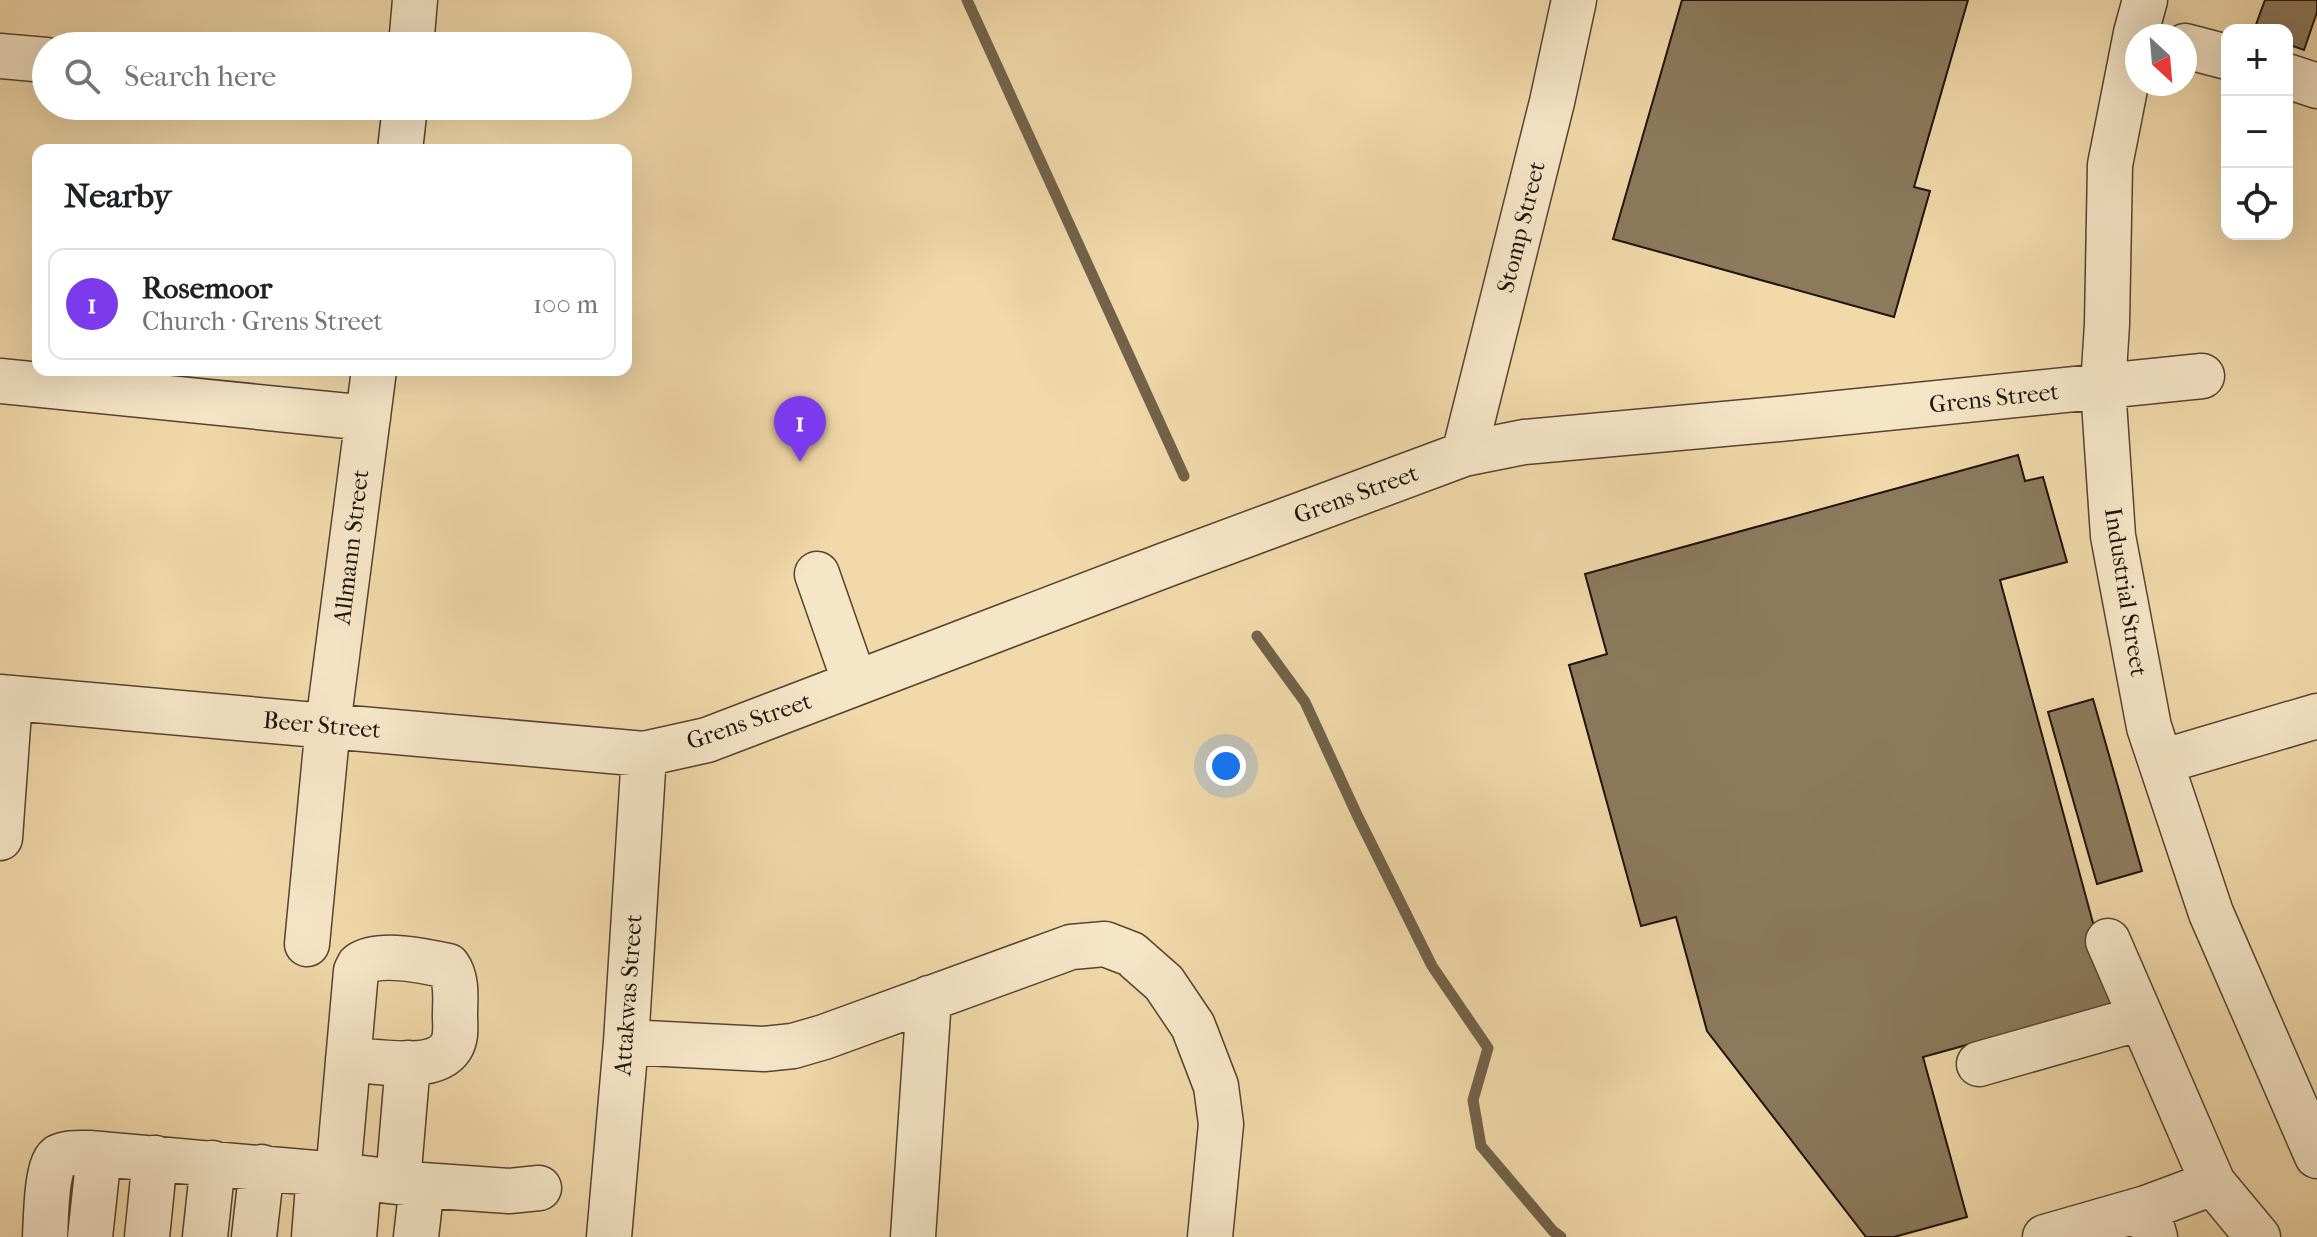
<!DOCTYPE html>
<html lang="en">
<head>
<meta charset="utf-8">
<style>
  :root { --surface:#fff; --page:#f6f6f6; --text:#202124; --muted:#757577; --line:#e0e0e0; --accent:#7c3aed }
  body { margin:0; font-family:"IM FELL French Canon",serif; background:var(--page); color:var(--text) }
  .controls { position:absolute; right:24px; top:24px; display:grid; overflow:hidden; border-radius:16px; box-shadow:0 8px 32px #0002 }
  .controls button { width:72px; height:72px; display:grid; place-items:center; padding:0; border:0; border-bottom:2px solid var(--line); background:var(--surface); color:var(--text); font:40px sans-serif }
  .compass { position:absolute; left:2125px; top:24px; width:72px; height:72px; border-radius:50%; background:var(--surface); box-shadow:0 8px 32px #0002; rotate:154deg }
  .you { position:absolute; left:1226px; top:766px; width:28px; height:28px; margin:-20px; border:6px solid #fff; border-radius:50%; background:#1a73e8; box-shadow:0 0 0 12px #1a73e833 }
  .badge { display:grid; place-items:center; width:52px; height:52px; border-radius:50%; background:var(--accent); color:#fff; font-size:26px; font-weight:700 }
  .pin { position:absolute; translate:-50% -66px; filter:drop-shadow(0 2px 4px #0008) }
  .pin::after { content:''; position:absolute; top:42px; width:28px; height:24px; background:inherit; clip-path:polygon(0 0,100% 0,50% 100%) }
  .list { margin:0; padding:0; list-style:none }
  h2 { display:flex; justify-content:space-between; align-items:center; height:104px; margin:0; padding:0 32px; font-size:34px }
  h2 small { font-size:26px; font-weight:400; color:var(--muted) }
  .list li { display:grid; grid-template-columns:52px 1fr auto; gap:24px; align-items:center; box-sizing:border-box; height:112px; margin:0 16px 16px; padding:0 16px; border:2px solid var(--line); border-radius:16px }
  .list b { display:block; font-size:30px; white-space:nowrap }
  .list p { margin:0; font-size:26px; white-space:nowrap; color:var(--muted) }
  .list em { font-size:26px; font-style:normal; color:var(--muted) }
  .icon { flex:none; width:44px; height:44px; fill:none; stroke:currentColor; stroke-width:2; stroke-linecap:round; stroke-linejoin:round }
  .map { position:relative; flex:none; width:2317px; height:1237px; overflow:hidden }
  .search { position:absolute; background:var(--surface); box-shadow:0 8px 32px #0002; left:32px; top:32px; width:600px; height:88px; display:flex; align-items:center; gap:20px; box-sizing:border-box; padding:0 28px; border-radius:44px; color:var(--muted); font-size:30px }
  .panel { position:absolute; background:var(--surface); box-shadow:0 8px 32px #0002; left:32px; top:144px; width:600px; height:232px; border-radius:16px }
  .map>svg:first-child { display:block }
</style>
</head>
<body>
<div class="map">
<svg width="2317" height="1237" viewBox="0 0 2317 1237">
  <rect width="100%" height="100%" fill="#f1d9aa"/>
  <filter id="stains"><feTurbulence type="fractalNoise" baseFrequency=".0025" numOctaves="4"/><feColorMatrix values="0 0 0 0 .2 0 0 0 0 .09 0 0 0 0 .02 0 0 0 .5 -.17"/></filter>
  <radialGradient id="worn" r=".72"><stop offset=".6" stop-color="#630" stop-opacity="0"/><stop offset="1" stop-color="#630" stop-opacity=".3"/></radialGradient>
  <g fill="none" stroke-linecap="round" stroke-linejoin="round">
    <path stroke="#72624a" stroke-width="11" d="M 967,0 L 1184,476
      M 1257,636 L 1305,702 L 1358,817 L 1432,966 L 1488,1048 L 1473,1100 L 1481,1146 L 1553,1231 L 1561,1237"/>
  </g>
  <path fill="#8c7a5d" stroke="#1f130a" stroke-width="2" d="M 1682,0 L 1968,0 L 1914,187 L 1930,191 L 1894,317 L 1613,239 Z
    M 2265,0 L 2317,0 L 2317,12 L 2304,50 L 2287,44 L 2287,30 L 2254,30 Z
    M 2018,455 L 2025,481 L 2043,477 L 2067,562 L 2000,580 L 2115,1004 L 1923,1057 L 1967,1217 L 1894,1237 L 1866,1237 L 1707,1031 L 1676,917 L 1641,926 L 1569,665 L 1607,654 L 1585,574 Z
    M 2093,699 L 2142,871 L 2097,884 L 2048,712 Z"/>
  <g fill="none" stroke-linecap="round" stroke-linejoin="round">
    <defs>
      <path id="minor" d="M 2145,0 L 2136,33 L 2110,165 L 2107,324 L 2103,387 L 2113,536 L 2149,727 L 2211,913 L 2317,1156
        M 411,46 L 415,0
        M 2185,46 L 2227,57
        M 0,56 L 46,60
        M 2287,76 L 2317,86
        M 400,150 L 405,106
        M 0,381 L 368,418
        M 1464,454 L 1552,102 L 1574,0
        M 817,574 L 855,683
        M 0,697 L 644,754 L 707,740 L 1168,564 L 1464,454 L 1524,442 L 1779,419 L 2202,376
        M 2161,762 L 2317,716
        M 0,838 L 10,698
        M 2108,941 L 2213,1183 L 2146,1208 L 2155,1237
        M 307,944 L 328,725 L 374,370
        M 626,1042 L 764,1049 L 793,1046 L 824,1037 L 1071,947 L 1105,944 L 1131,954 L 1164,983 L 1193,1026 L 1216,1086 L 1221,1124 L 1210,1237
        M 1979,1064 L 2141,1018
        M 338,1175 L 422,1185 L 509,1191 L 539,1188
        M 398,1182 L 408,1063
        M 2213,1183 L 2258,1237
        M 45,1237 C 46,1221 46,1166 58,1157 C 66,1152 80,1153 89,1153 L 338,1175 L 356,971 L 359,965 C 379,951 425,961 448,966 C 458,980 455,999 455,1015 C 455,1026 457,1037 451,1047 C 435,1073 375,1061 348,1059
        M 90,1237 L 99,1154
        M 147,1237 L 155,1158
        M 205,1237 L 213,1163
        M 254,1237 L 262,1167
        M 314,1237 L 319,1173
        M 354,1237 L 359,1179
        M 416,1237 L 422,1185
        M 609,1237 L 626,1042 L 644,754
        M 913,1237 L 929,998
        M 2045,1237 L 2146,1208"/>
    </defs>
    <use href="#minor" stroke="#544432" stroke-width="47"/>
    <use href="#minor" stroke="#f6e6c8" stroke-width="44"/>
  </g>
  <g text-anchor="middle" stroke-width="6" stroke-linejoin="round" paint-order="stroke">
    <g font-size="24" fill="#1f130a" stroke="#f6e6c8">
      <text transform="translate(1521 227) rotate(-76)" y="8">Stomp Street</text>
      <text transform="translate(1994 398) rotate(-6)" y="8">Grens Street</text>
      <text transform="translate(1356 494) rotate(-20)" y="8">Grens Street</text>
      <text transform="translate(351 547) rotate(-83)" y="8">Allmann Street</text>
      <text transform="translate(2126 592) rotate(81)" y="8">Industrial Street</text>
      <text transform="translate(749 721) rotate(-19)" y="8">Grens Street</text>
      <text transform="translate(322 725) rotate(5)" y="8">Beer Street</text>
      <text transform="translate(628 995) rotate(-86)" y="8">Attakwas Street</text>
    </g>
  </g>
  <rect width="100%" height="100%" filter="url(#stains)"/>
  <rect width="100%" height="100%" fill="url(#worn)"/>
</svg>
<div class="controls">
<button>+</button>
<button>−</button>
<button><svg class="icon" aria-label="locate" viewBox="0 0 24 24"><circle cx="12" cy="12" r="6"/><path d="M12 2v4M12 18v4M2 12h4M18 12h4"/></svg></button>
</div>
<svg class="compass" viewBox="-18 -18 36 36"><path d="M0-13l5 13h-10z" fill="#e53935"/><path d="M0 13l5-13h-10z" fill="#757577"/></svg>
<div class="you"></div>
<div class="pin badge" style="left:800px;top:462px">1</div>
<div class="search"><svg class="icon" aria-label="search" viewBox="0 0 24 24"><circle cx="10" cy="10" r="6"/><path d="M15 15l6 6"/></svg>Search here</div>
<section class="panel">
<h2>Nearby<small></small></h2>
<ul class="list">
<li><span class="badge">1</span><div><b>Rosemoor</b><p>Church · Grens Street</p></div><em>100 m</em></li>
</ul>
</section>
</div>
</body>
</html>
